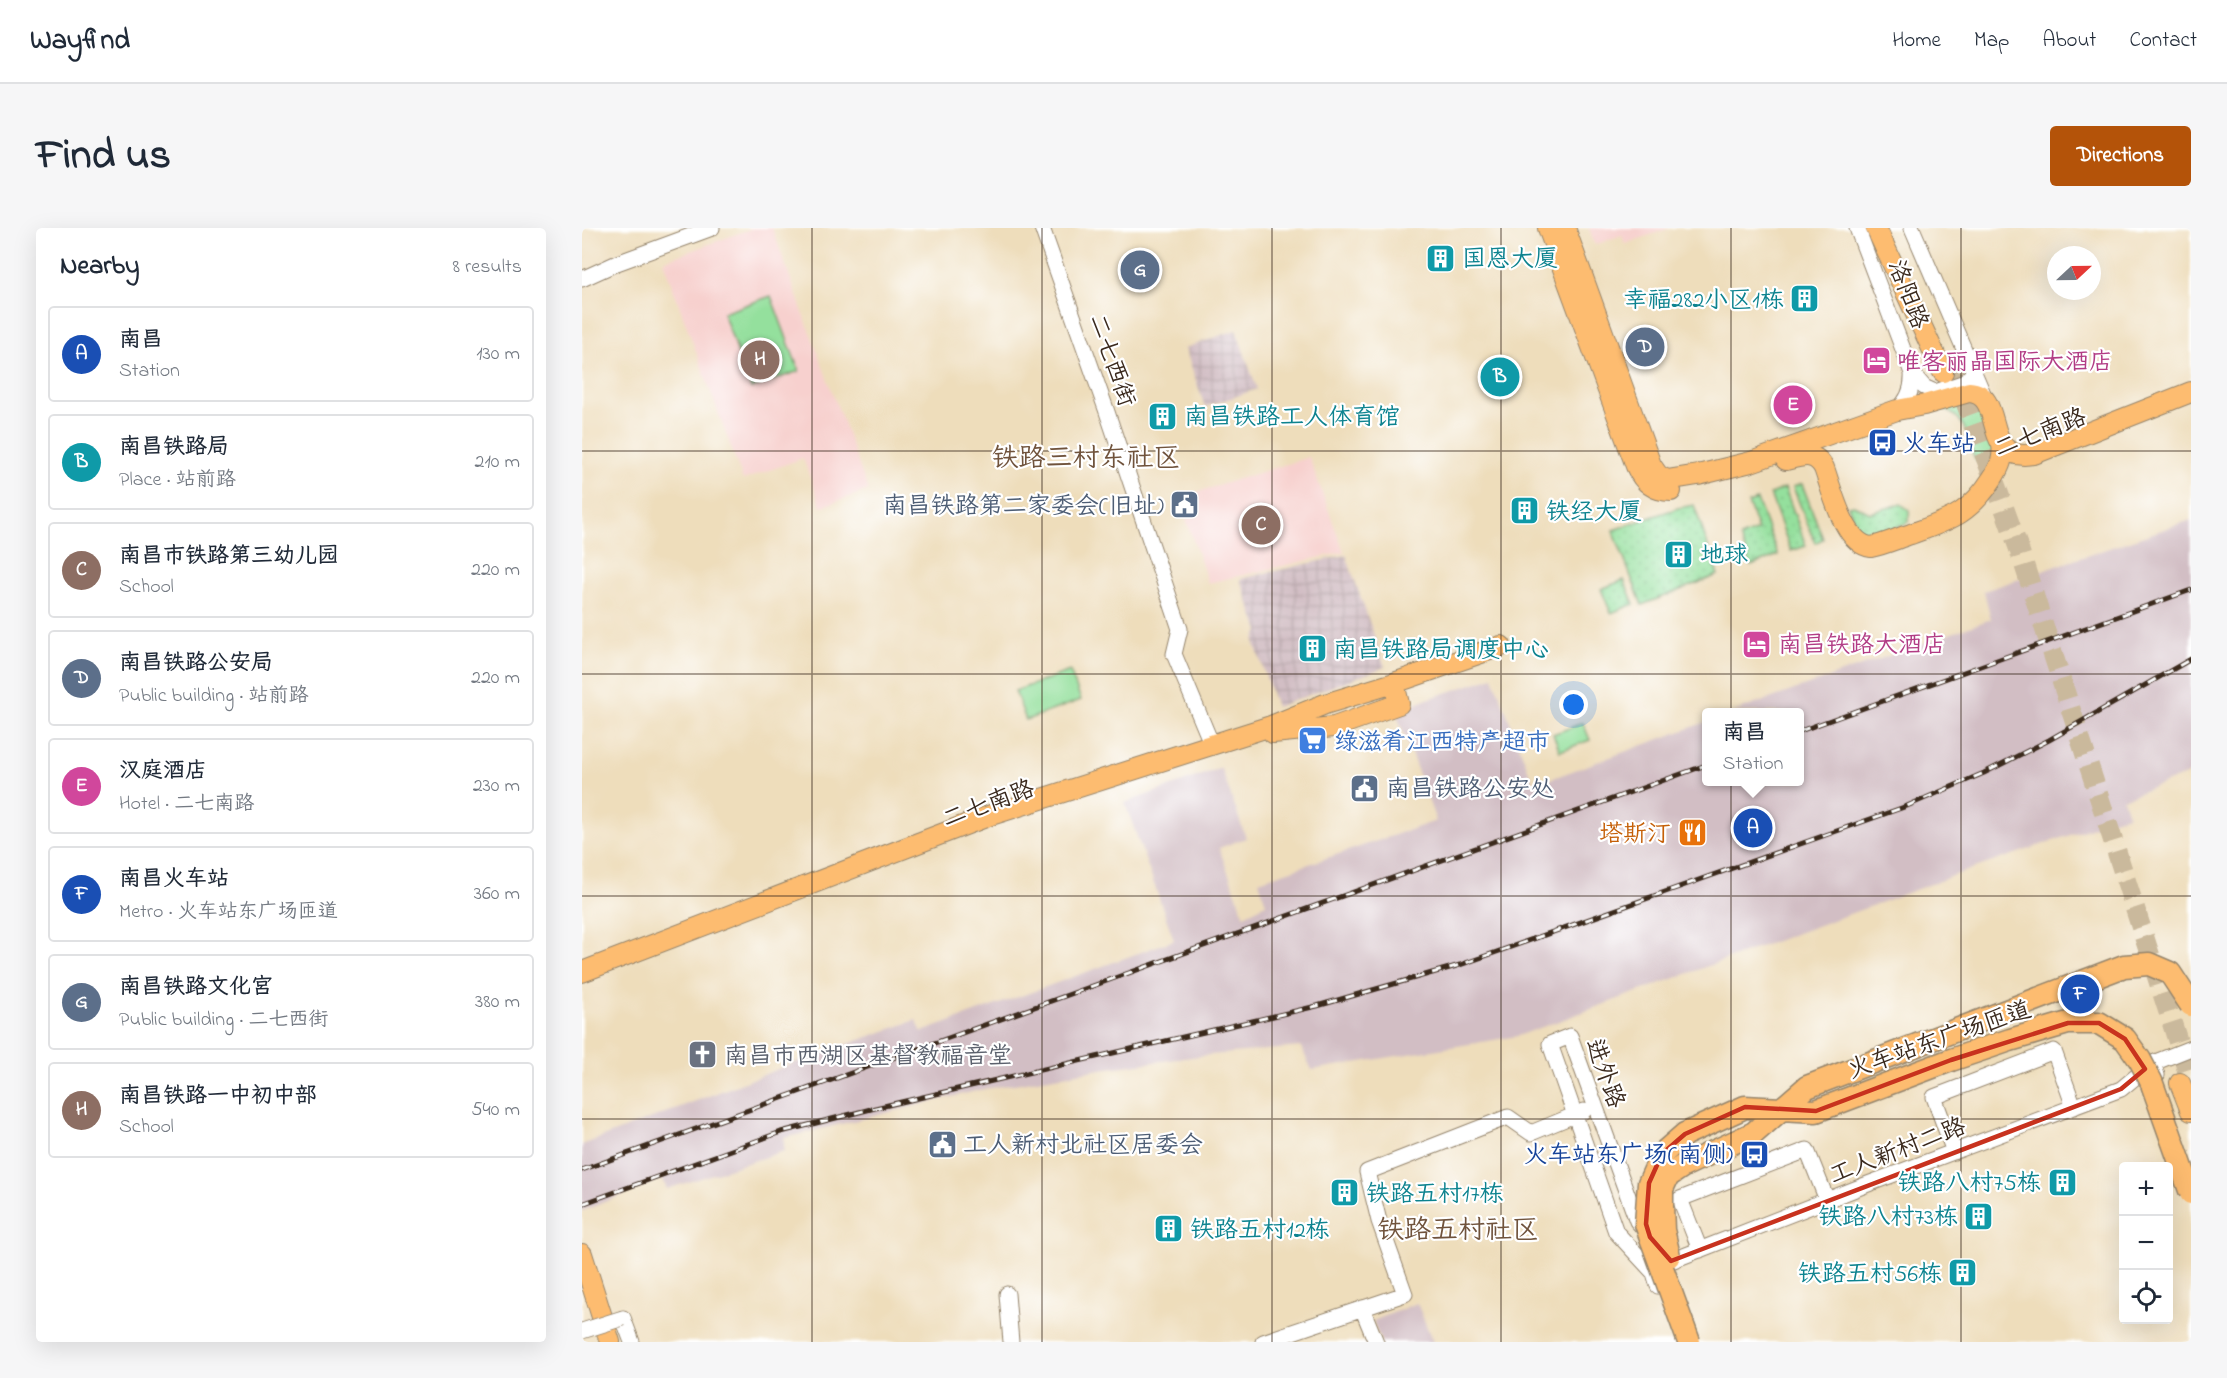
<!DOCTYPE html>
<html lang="en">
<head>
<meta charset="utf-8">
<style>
  :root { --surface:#fff; --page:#f6f6f7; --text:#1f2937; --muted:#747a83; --line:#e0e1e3; --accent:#b45309 }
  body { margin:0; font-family:"Indie Flower","LXGW WenKai TC",sans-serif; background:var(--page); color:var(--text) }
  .controls { position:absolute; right:18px; bottom:18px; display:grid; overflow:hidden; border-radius:6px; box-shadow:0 6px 24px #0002 }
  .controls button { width:54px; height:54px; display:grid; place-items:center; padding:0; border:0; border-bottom:2px solid var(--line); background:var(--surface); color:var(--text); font:30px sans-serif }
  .compass { position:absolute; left:1465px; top:18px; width:54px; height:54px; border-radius:50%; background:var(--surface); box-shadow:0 6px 24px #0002; rotate:68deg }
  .you { position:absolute; left:992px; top:477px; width:21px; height:21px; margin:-15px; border:4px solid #fff; border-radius:50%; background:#1a73e8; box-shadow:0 0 0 9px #1a73e833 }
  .badge { display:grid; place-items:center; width:39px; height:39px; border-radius:50%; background:var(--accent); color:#fff; font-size:20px; font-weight:700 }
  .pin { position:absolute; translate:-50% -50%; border:3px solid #fff; box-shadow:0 2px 6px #0006 }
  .popup { position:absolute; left:1120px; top:480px; width:102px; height:78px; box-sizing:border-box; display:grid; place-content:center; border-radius:6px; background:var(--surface); filter:drop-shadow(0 2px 4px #0005); font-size:20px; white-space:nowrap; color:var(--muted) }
  .popup b { font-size:22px; color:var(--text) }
  .popup::after { content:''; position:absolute; left:50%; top:100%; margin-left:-12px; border:12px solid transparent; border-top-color:var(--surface) }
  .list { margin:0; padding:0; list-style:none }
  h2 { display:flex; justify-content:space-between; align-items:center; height:78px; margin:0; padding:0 24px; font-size:26px }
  h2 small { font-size:20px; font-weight:400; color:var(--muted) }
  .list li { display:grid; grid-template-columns:39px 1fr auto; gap:18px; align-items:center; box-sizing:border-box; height:96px; margin:0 12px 12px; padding:0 12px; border:2px solid var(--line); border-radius:6px }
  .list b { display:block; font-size:22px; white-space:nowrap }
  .list p { margin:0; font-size:20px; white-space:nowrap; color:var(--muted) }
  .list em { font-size:20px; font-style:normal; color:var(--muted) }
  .icon { flex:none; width:33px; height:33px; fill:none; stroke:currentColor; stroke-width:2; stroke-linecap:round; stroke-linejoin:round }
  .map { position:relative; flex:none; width:1609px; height:1114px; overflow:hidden; border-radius:6px }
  header { display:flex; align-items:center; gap:36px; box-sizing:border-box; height:84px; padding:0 30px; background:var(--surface); border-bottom:2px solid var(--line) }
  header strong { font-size:28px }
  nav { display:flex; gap:33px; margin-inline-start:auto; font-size:21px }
  .intro { display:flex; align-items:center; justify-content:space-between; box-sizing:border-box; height:144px; padding:0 36px }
  h1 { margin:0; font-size:42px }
  .button { padding:15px 27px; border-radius:6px; background:var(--accent); color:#fff; font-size:21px; font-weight:700 }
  main { display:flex; gap:36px; padding:0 36px }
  aside { flex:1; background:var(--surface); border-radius:6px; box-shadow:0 6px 24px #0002 }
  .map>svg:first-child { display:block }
</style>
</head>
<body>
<header>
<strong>Wayfind</strong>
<nav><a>Home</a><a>Map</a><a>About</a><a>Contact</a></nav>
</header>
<div class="intro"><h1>Find us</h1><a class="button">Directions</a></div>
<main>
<aside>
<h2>Nearby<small>8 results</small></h2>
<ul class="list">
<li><span class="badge" style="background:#1a4fb4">A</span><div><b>南昌</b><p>Station</p></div><em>130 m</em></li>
<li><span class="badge" style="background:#0f9aa8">B</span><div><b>南昌铁路局</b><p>Place · 站前路</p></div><em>210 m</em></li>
<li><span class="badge" style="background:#8d6e63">C</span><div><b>南昌市铁路第三幼儿园</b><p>School</p></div><em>220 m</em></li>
<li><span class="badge" style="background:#5c6f8a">D</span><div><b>南昌铁路公安局</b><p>Public building · 站前路</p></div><em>220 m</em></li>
<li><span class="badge" style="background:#d1479c">E</span><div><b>汉庭酒店</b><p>Hotel · 二七南路</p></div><em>230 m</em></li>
<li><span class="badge" style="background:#1a4fb4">F</span><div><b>南昌火车站</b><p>Metro · 火车站东广场匝道</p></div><em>360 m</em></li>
<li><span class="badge" style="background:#5c6f8a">G</span><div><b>南昌铁路文化宫</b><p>Public building · 二七西街</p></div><em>380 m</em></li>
<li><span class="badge" style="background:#8d6e63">H</span><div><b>南昌铁路一中初中部</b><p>School</p></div><em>540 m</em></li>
</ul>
</aside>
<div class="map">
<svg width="1609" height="1114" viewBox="0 0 1609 1114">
  <defs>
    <pattern id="industrial-grid" width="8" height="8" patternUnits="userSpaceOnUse" patternTransform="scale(1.5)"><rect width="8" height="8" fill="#d2bec4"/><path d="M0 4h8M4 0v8" fill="none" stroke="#b5a3a8"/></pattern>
    <pattern id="grass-dots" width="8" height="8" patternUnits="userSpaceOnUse" patternTransform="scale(1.5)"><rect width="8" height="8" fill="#94e09d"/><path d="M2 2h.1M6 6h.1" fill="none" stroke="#80c087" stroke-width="1.8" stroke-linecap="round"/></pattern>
  </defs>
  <rect width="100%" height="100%" fill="#fff"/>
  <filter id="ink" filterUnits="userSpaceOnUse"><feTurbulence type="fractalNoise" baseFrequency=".0167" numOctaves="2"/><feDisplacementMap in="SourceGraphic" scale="12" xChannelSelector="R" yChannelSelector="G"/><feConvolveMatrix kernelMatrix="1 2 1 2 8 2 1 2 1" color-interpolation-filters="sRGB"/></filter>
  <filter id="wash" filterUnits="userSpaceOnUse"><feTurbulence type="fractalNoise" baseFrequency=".008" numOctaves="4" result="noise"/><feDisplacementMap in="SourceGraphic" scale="24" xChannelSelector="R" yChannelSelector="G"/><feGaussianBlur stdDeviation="1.35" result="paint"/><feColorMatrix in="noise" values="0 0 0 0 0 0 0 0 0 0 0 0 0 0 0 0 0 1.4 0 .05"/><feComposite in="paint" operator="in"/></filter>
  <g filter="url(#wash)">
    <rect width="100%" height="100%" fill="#edb"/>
    <path fill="#f7d0ce" d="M 171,0 L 190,0 L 286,262 L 239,279 L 221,230 L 161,252 L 81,33 Z
      M 1007,0 L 1088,0 L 1043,16 L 1040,7 L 1013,17 Z
      M 727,229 L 762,324 L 626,355 L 597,270 Z"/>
    <path fill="url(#industrial-grid)" d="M 654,102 L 675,161 L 623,179 L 603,120 Z
      M 764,327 L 803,439 L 694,479 L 672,413 L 677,403 L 658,351 Z"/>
    <path fill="#d2bec4" d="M 1609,292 L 1609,545 L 1541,571 L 1546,587 L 1390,641 L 936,808 L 730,842 L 719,819 L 618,828 L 519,841 L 398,862 L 202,910 L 202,923 L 85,961 L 80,951 L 0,983 L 0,917 L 212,835 L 334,792 L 340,804 L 592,712 L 543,575 L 639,540 L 664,610 L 637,620 L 662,687 L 684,676 L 677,653 L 854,593 L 813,482 L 911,449 L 952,557 L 1124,494 L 1124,554 L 1218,554 L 1218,484 L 1151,484 L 1409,391 L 1402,363 Z
      M 835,1075 L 851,1114 L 799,1114 L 791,1093 Z"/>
    <path fill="url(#grass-dots)" stroke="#68855e" stroke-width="1.5" d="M 1220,256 L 1241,311 L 1233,315 L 1211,259 Z
      M 1203,260 L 1224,318 L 1209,323 L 1188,266 Z
      M 1175,272 L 1196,327 L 1169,338 L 1158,309 L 1176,302 L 1166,275 Z
      M 1319,276 L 1327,282 L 1327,294 L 1292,308 L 1276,303 L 1266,278 L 1272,277 L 1288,285 Z
      M 1112,277 L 1136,347 L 1060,377 L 1031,302 L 1096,280 Z
      M 1042,352 L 1052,376 L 1029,385 L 1019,361 Z"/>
    <path fill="#94e09d" stroke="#68855e" stroke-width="1.5" d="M 189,68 L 217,143 L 169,160 L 141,85 Z
      M 1367,172 L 1394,175 L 1402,186 L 1414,222 L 1408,238 C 1385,237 1390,213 1381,197 C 1377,189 1371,186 1363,182 L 1362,175 Z
      M 488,443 L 499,472 L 444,492 L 433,463 Z
      M 1001,495 L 1008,512 L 978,523 L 971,506 Z"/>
  </g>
  <g filter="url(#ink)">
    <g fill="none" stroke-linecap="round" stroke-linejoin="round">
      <path stroke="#cab99c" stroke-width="20" stroke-dasharray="20 10" stroke-linecap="butt" d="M 1371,140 L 1437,321 L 1608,851"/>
      <defs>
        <path id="minor" d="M 460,0 L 524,181 L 598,401 L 592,426 L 630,517
          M 1275,0 L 1330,145 C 1331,160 1327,172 1315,182
          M 1330,0 L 1403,170
          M 0,51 L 35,35 L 130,0
          M 1330,145 L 1342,159 L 1353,164 L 1380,155 L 1391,146 L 1391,139
          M 1575,847 L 1571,835 L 1609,820
          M 1372,924 L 1352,869 L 1472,823 L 1492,879
          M 1064,1003 L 1055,993 L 988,808 L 968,816 L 1034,1004 L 1072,1045 L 1076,1058
          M 1118,1022 L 1098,971 L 1225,922 L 1245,972
          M 1082,1038 L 1089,1033 L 1286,956 L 1539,861 L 1568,837
          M 425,1066 L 429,1114
          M 780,1080 L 794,1114
          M 41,1090 L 50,1114
          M 681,1114 L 823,1066 L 797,993 L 785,944 L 926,889 L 949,905 L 1002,883"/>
        <path id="major" d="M 966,0 L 1054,238 C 1061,254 1071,263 1089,263
          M 983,0 L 1069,237 L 1076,247 L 1085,252 L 1116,247 L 1169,234 L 1315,182 L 1342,177 L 1387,164 C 1425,166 1397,236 1452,226 L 1609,164
          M 1294,0 L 1361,144
          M 1204,232 C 1220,228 1233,223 1242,240 C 1250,262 1262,316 1289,319 C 1303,316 1316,310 1329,306 C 1367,292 1387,287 1410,251 C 1418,239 1422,230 1420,216
          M 691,505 L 752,499 L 817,476 L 812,455
          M 0,744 L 409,587 L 689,498 L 743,476 L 812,455 L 919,418
          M 1598,855 L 1609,883
          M 0,1026 L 28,1114"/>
      </defs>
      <use href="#minor" stroke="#94846c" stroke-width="17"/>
      <use href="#major" stroke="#94846c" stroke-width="22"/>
      <use href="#minor" stroke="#fff" stroke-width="15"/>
      <use href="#major" stroke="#fdbc6f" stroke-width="20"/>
      <defs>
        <path id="rail" d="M 1218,503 L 1609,362
          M 0,942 L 1124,537
          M 0,976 L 199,904 L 289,881 L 735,778 L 878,737 L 1325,578 L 1402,545 L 1467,512 L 1609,431"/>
      </defs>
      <use href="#rail" stroke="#3b2a1e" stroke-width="5"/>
      <use href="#rail" stroke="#fff" stroke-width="3" stroke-dasharray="9" stroke-linecap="butt"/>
      <defs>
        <path id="minor-bridge" d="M 0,1103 L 41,1090"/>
        <path id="highway-bridge" d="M 1087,1028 L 1081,1002 L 1080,977 L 1080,961 L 1086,948 L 1101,938 L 1172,905 L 1225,859 L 1542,738 L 1567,736 L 1588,745 L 1609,777
          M 1107,1114 L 1064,996 L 1067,955 L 1080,926 L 1103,906 L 1163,879 L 1234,883 L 1369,832 L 1428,812 L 1486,795 L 1517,795 L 1543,811 L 1558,832 L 1569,853 L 1609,965"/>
      </defs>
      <use href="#minor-bridge" stroke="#94846c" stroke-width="17" stroke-linecap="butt"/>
      <use href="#highway-bridge" stroke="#94846c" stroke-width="25" stroke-linecap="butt"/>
      <use href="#minor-bridge" stroke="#fff" stroke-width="15"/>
      <use href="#highway-bridge" stroke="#fdbc6f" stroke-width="22"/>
    </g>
  </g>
  <path fill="none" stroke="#c8321e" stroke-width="4.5" stroke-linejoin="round" d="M 1486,795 L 1517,795 L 1543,811 L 1563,841 L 1539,861 L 1089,1033 L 1068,1009 L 1064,996 L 1067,955 L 1080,926 L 1103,906 L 1163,879 L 1234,883 L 1369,832 Z"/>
  <path fill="none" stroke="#3b2a1e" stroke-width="1.5" stroke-opacity="0.55" d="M 230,0 L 230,1114M 460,0 L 460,1114M 690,0 L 690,1114M 919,0 L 919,1114M 1149,0 L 1149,1114M 1379,0 L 1379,1114M 0,223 L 1609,223M 0,446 L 1609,446M 0,668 L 1609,668M 0,891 L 1609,891"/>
  <defs>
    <symbol id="building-square" viewBox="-11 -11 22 22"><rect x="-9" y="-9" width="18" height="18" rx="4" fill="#0f9aa8" stroke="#fff"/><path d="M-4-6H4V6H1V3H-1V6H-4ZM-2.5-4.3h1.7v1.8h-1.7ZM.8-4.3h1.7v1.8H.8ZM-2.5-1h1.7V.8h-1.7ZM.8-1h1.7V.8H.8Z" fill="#fff"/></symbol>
    <symbol id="hotel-square" viewBox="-11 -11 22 22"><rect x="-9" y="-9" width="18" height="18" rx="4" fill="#d1479c" stroke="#fff"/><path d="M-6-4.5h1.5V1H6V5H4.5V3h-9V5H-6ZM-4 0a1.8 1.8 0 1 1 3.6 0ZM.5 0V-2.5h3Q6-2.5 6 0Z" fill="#fff"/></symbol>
    <symbol id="bus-square" viewBox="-11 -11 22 22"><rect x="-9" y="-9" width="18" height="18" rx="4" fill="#1a4fb4" stroke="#fff"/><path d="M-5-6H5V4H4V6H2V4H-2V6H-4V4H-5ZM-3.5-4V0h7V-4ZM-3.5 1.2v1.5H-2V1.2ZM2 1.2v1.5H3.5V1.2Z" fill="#fff"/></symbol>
    <symbol id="civic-square" viewBox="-11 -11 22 22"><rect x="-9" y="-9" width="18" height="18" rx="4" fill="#5c6f8a" stroke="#fff"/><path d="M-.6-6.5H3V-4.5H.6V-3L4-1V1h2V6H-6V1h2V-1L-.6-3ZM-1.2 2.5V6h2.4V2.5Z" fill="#fff"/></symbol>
    <symbol id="supermarket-square" viewBox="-11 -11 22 22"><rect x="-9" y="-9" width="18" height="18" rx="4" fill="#3f7fe0" stroke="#fff"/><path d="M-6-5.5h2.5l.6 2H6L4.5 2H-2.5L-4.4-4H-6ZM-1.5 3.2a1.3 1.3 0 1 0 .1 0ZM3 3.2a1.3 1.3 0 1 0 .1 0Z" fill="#fff"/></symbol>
    <symbol id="restaurant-square" viewBox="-11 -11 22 22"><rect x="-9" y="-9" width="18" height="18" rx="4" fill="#e8710a" stroke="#fff"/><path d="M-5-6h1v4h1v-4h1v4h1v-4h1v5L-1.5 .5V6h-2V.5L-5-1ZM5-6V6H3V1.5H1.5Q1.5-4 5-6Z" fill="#fff"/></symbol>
    <symbol id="church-square" viewBox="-11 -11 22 22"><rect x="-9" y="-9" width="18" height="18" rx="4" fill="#6b7280" stroke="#fff"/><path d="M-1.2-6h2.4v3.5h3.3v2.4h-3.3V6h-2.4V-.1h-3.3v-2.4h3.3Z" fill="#fff"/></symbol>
  </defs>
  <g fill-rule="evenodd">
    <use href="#building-square" x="842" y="14" width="33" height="33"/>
    <use href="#building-square" x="1206" y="54" width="33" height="33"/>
    <use href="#hotel-square" x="1278" y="116" width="33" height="33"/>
    <use href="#building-square" x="564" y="172" width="33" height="33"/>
    <use href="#bus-square" x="1284" y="198" width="33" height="33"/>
    <use href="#civic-square" x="586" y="260" width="33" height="33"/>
    <use href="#building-square" x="926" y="266" width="33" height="33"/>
    <use href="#building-square" x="1080" y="310" width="33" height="33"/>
    <use href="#hotel-square" x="1158" y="400" width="33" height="33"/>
    <use href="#building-square" x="714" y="404" width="33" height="33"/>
    <use href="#supermarket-square" x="714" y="496" width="33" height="33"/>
    <use href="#civic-square" x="766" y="544" width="33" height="33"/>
    <use href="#restaurant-square" x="1094" y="588" width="33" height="33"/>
    <use href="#church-square" x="104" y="810" width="33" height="33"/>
    <use href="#civic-square" x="344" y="900" width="33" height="33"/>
    <use href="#bus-square" x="1156" y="910" width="33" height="33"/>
    <use href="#building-square" x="1464" y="938" width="33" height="33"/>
    <use href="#building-square" x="746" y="948" width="33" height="33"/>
    <use href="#building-square" x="1380" y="972" width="33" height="33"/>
    <use href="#building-square" x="570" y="984" width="33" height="33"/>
    <use href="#building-square" x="1364" y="1028" width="33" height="33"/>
  </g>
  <g text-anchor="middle" stroke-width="4.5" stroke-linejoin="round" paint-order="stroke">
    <g font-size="24" fill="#0d838f" stroke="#fff" text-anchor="start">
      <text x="880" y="38">国恩大厦</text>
      <text x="1202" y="79" text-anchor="end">幸福282小区1栋</text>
      <text x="602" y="196">南昌铁路工人体育馆</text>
      <text x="964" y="291">铁经大厦</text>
      <text x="1118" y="334">地球</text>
      <text x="751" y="429">南昌铁路局调度中心</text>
      <text x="1459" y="962" text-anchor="end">铁路八村75栋</text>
      <text x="784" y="973">铁路五村17栋</text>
      <text x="1376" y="996" text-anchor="end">铁路八村73栋</text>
      <text x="608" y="1009">铁路五村12栋</text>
      <text x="1360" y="1053" text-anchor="end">铁路五村56栋</text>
    </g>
    <g font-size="24" fill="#3b2a1e" stroke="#fff">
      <text transform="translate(1327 66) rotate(69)" y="8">洛阳路</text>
      <text transform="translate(531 132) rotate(71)" y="8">二七西街</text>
      <text transform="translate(1458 204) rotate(-21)" y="8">二七南路</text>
      <text transform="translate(406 575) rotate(-20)" y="8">二七南路</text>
      <text transform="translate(1357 811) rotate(-19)" y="8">火车站东广场匝道</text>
      <text transform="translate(1024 845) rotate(70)" y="8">进外路</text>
      <text transform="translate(1315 922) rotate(-21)" y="8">工人新村二路</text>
    </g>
    <g font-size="24" fill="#b23c85" stroke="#fff" text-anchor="start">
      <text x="1315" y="141">唯客丽晶国际大酒店</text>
      <text x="1196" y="424">南昌铁路大酒店</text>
    </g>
    <g font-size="24" fill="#164399" stroke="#fff" text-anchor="start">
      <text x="1321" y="223">火车站</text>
      <text x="1151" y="934" text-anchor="end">火车站东广场(南侧)</text>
    </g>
    <g font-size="24" fill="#4e5e75" stroke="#fff" text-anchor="start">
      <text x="582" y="285" text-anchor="end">南昌铁路第二家委会(旧址)</text>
      <text x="804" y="568">南昌铁路公安处</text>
      <text x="381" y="924">工人新村北社区居委会</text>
    </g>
    <g font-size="24" fill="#366cbe" stroke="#fff" text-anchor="start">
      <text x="752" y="521">绿滋肴江西特产超市</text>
    </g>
    <g font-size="24" fill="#c56008" stroke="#fff" text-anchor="end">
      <text x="1089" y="613">塔斯汀</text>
    </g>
    <g font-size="24" fill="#5b616d" stroke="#fff" text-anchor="start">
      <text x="142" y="835">南昌市西湖区基督教福音堂</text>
    </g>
    <g font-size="27" fill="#70533c" stroke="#fff">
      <text x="504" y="238">铁路三村东社区</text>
      <text x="876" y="1010">铁路五村社区</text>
    </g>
  </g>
</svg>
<div class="controls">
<button>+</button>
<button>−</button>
<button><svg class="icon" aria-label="locate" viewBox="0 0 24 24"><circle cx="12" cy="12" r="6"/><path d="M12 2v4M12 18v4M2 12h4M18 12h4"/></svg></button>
</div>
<svg class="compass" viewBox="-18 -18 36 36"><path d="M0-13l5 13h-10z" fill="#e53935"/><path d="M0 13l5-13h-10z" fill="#747a83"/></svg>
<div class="you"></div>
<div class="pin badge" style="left:1171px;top:600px;background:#1a4fb4">A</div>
<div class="popup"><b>南昌</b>Station</div>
<div class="pin badge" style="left:918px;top:149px;background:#0f9aa8">B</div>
<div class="pin badge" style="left:679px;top:297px;background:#8d6e63">C</div>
<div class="pin badge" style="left:1063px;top:119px;background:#5c6f8a">D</div>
<div class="pin badge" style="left:1211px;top:177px;background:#d1479c">E</div>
<div class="pin badge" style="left:1498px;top:766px;background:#1a4fb4">F</div>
<div class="pin badge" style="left:558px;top:42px;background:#5c6f8a">G</div>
<div class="pin badge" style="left:178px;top:132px;background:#8d6e63">H</div>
</div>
</main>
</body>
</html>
